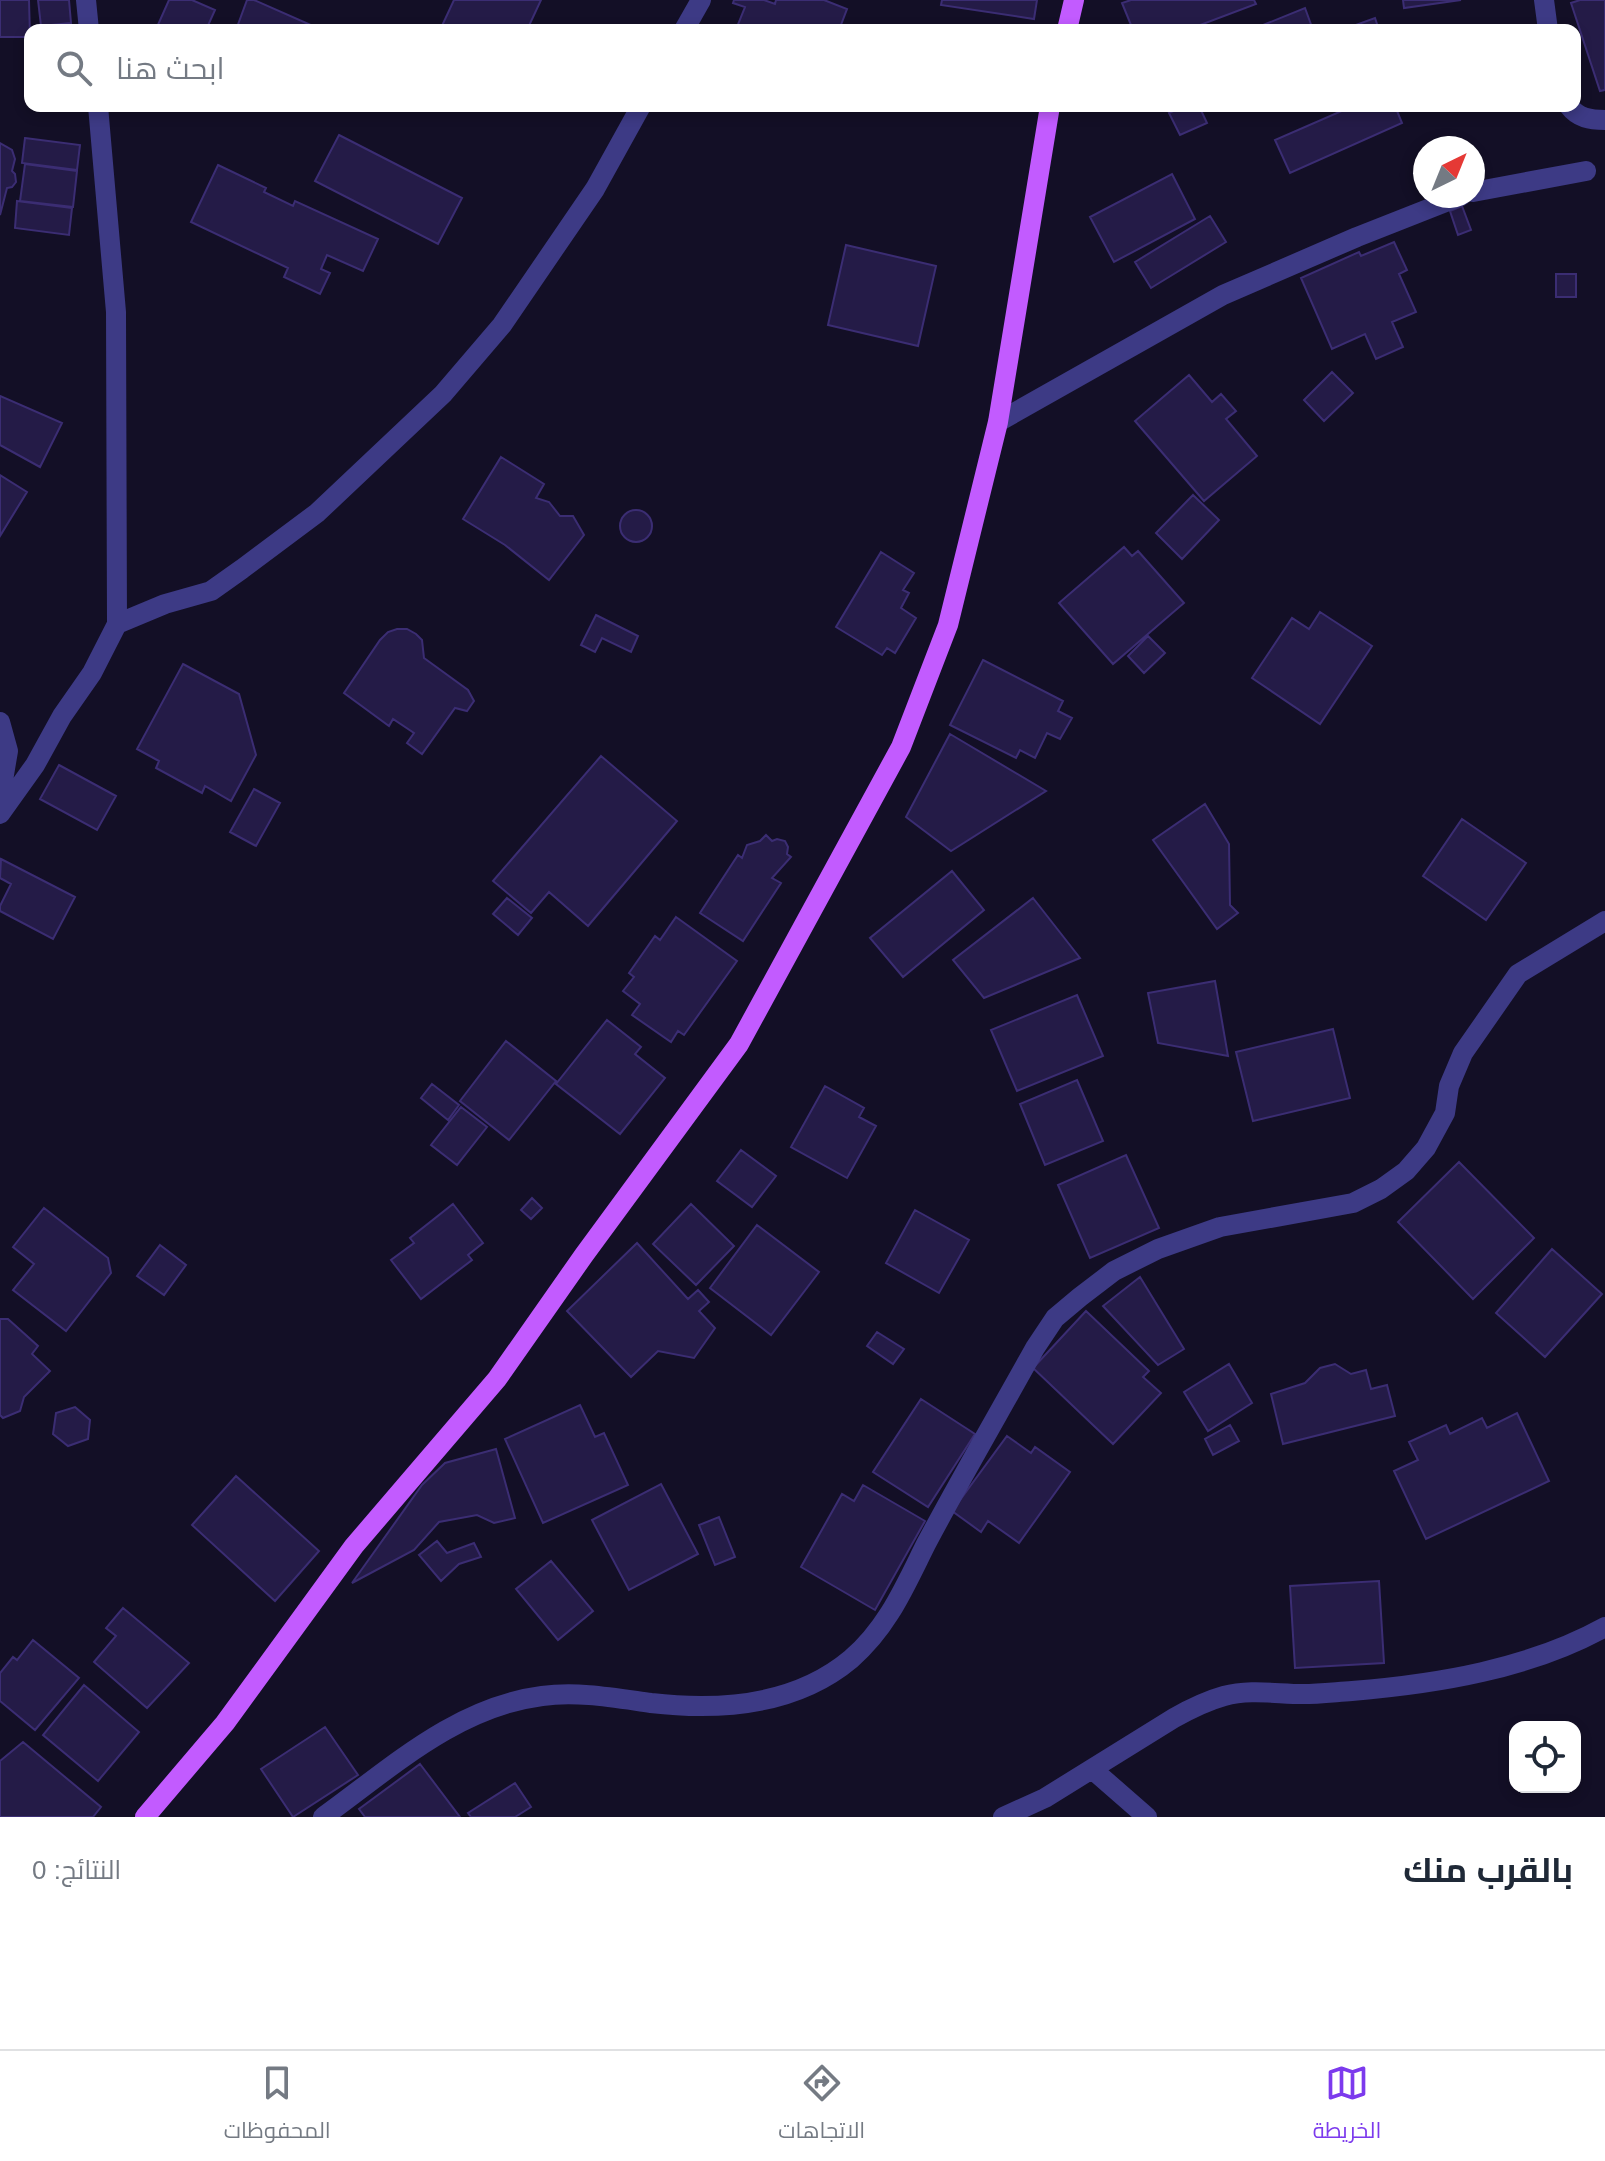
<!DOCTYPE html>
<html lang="ar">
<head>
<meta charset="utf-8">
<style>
  :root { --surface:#fff; --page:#f6f6f7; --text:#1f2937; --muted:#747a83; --line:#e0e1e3; --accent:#7c3aed }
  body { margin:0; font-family:Helvetica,Cairo,sans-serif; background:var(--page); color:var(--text); direction:rtl }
  .controls { position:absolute; right:24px; bottom:24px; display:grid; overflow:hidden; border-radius:16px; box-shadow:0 4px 12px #0003 }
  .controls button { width:72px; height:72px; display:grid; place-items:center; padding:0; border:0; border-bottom:2px solid var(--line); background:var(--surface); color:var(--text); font:40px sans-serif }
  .compass { position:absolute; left:1413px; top:136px; width:72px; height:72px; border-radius:50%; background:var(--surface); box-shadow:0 4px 12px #0003; rotate:43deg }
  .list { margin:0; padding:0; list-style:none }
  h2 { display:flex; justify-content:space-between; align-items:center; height:104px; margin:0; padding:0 32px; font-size:34px }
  h2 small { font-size:26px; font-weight:400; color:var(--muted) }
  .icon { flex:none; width:44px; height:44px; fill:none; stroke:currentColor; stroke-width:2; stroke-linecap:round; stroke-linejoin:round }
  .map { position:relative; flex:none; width:1605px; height:1817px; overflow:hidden; direction:ltr }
  .search { position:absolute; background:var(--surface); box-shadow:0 4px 12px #0003; left:24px; right:24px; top:24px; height:88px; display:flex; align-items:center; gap:20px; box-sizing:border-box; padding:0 28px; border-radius:16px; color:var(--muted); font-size:30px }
  .sheet { height:232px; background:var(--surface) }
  nav { display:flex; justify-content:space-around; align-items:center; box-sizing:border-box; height:112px; border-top:2px solid var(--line); background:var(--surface); font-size:22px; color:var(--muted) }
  nav a { display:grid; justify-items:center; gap:4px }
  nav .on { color:var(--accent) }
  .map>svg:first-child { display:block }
</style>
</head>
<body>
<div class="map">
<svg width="1605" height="1817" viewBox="0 0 1605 1817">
  <rect width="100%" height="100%" fill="#130f26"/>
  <path fill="#241b47" stroke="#3b2d73" stroke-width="2" d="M 0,0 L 29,0 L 30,37 L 0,37 Z
    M 38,0 L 69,0 L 71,23 L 41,26 Z
    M 169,0 L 192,0 L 215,10 L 206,30 L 164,30 L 157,27 Z
    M 247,0 L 254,0 L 322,30 L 236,30 Z
    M 454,0 L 541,0 L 527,30 L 440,30 Z
    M 734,0 L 764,0 L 775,4 L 776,0 L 824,0 L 847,9 L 839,30 L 744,30 L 737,27 L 745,7 L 733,3 Z
    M 942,0 L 1037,0 L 1034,19 L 941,5 Z
    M 1131,0 L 1254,0 L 1256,4 L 1187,30 L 1133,30 L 1122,3 Z
    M 1403,0 L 1461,0 L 1404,8 Z
    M 1580,0 L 1605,0 L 1605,90 L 1600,91 L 1571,3 Z
    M 1305,8 L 1313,30 L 1251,30 Z
    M 1375,18 L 1379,30 L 1342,30 Z
    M 1184,106 L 1199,106 L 1207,123 L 1180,135 L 1169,113 Z
    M 1353,106 L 1395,106 L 1402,123 L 1290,173 L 1275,140 Z
    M 339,135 L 462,198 L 438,244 L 315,181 Z
    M 25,138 L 80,145 L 77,170 L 22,163 Z
    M 0,143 L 12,150 L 15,159 L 12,171 L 15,174 L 16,182 L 12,187 L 7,188 L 0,215 Z
    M 25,164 L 77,171 L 73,207 L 20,201 Z
    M 218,165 L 266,188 L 264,192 L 293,206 L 295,201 L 378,239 L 363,271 L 327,255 L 321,269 L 330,273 L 320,294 L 284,277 L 288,268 L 191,222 Z
    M 1172,174 L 1195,219 L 1114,262 L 1090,217 Z
    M 17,201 L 72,208 L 69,235 L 15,228 Z
    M 1462,206 L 1471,230 L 1458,235 L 1450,211 Z
    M 1210,216 L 1226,242 L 1151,288 L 1135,262 Z
    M 1394,242 L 1407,270 L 1399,274 L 1416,312 L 1392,322 L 1403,347 L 1376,359 L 1365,334 L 1332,349 L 1301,278 L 1359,252 L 1361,256 Z
    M 846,245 L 936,266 L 918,346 L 828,325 Z
    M 1556,274 L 1576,274 L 1576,297 L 1556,297 Z
    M 1332,372 L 1353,393 L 1324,421 L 1304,400 Z
    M 1189,375 L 1212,402 L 1221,394 L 1236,411 L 1226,419 L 1257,456 L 1204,501 L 1135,421 Z
    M 0,396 L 62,423 L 40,467 L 0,445 Z
    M 501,457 L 544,484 L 536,498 L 549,502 L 560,516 L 573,516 L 584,535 L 549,580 L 505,545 L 463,519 Z
    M 0,475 L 27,492 L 0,536 Z
    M 1193,495 L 1219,520 L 1182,559 L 1156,533 Z
    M620 526a16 16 0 1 1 32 0a16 16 0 1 1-32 0Z
    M 1124,547 L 1132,556 L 1138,551 L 1184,603 L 1113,664 L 1059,603 Z
    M 881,552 L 914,573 L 903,590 L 909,593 L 901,608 L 916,618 L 895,653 L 887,648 L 882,655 L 836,627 Z
    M 1320,612 L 1372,646 L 1320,724 L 1252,678 L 1292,618 L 1309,629 Z
    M 596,615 L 638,636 L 631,652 L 602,638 L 595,652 L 581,645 Z
    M 397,629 L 407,629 L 416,634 L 422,640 L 424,658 L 468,690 L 474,701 L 467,711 L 455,708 L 422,754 L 407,743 L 414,733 L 393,719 L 389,726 L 344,693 L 380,640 L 388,632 Z
    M 1148,636 L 1165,653 L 1144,673 L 1128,656 Z
    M 983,660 L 1063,701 L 1058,711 L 1072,718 L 1060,739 L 1047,733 L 1035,758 L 1020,750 L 1016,758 L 950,725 Z
    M 183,664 L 239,694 L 256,755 L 231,801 L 205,786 L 202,793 L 156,768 L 159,761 L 137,749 Z
    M 950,734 L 1046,791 L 951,851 L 906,817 Z
    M 601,756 L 677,821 L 588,926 L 549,892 L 531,913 L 493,881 Z
    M 59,765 L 116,796 L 97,830 L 40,799 Z
    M 254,789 L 280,803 L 256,846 L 230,832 Z
    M 1205,804 L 1229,844 L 1230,905 L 1238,913 L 1217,929 L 1153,840 Z
    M 1462,819 L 1526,863 L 1486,920 L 1423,876 Z
    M 766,835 L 772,841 L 777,839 L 785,841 L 788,847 L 787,854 L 791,857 L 772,878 L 781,883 L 743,941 L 700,913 L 738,855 L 742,858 L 747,845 L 760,841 Z
    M 1,859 L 75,897 L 53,939 L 0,911 L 0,906 L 11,884 L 0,878 Z
    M 952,871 L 984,910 L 903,977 L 870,938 Z
    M 507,898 L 532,918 L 518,935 L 493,914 Z
    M 1033,898 L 1080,958 L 984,998 L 953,960 Z
    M 676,917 L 737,961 L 684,1035 L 678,1031 L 671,1042 L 632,1015 L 640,1004 L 623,991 L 634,977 L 629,973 L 655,936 L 660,940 Z
    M 1215,981 L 1228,1056 L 1158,1043 L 1148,993 Z
    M 1077,995 L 1103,1056 L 1017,1091 L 991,1030 Z
    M 607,1020 L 641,1047 L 635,1054 L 665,1078 L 620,1134 L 556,1084 Z
    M 1333,1029 L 1350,1098 L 1253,1121 L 1236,1052 Z
    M 506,1041 L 556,1081 L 509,1140 L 460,1101 Z
    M 1077,1080 L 1103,1141 L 1045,1165 L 1020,1104 Z
    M 432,1084 L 459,1105 L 448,1120 L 421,1098 Z
    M 825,1086 L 864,1108 L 859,1117 L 876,1126 L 847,1178 L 791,1147 Z
    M 461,1107 L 487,1127 L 457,1165 L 431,1145 Z
    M 741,1150 L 776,1176 L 752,1207 L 717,1181 Z
    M 1126,1155 L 1159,1228 L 1090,1258 L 1058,1185 Z
    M 1459,1162 L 1534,1238 L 1473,1299 L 1398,1222 Z
    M 532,1198 L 542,1208 L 531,1219 L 521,1210 Z
    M 453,1204 L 483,1243 L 468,1255 L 472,1260 L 421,1299 L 391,1260 L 414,1243 L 410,1238 Z
    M 691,1204 L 734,1246 L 696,1285 L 653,1244 Z
    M 44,1208 L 108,1258 L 111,1273 L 66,1331 L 13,1290 L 34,1264 L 13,1247 Z
    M 915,1210 L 969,1240 L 939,1293 L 886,1263 Z
    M 757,1225 L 819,1272 L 771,1335 L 710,1288 Z
    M 637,1243 L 688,1299 L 698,1290 L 709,1302 L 699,1311 L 715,1328 L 694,1358 L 658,1351 L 631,1377 L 567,1311 Z
    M 160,1245 L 186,1265 L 164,1295 L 137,1276 Z
    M 1552,1249 L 1602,1294 L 1545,1357 L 1496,1313 Z
    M 1140,1277 L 1184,1349 L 1158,1365 L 1103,1306 Z
    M 1086,1311 L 1149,1371 L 1143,1377 L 1161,1393 L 1113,1444 L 1033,1368 Z
    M 0,1319 L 8,1319 L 38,1346 L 32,1354 L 50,1371 L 24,1397 L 20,1411 L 3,1418 L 0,1415 Z
    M 877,1332 L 904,1349 L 893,1364 L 867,1346 Z
    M 1229,1364 L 1252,1403 L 1208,1431 L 1184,1392 Z
    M 1335,1364 L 1351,1374 L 1366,1370 L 1371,1389 L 1387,1385 L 1395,1416 L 1283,1444 L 1271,1394 L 1305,1383 L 1320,1368 Z
    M 921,1399 L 975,1434 L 928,1507 L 873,1472 Z
    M 580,1405 L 595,1437 L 604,1433 L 628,1485 L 543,1523 L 505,1439 Z
    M 75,1407 L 90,1420 L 88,1439 L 68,1446 L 53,1434 L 56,1413 Z
    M 1517,1413 L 1549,1481 L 1426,1539 L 1394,1471 L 1418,1460 L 1409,1442 L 1446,1425 L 1450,1434 L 1482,1418 L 1487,1428 Z
    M 1230,1425 L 1239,1441 L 1213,1455 L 1205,1439 Z
    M 1007,1436 L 1031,1453 L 1035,1447 L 1070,1472 L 1019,1543 L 988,1521 L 981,1532 L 952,1511 Z
    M 496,1449 L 515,1518 L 494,1523 L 477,1515 L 439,1522 L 414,1550 L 352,1583 L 422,1485 L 445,1463 Z
    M 236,1476 L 319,1551 L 275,1601 L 192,1525 Z
    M 661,1484 L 698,1554 L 629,1590 L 592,1520 Z
    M 863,1485 L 925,1521 L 875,1610 L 801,1567 L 842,1494 L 854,1501 Z
    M 719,1517 L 735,1557 L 715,1565 L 699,1525 Z
    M 437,1541 L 447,1553 L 474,1543 L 481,1557 L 459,1564 L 441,1581 L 419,1555 Z
    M 551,1561 L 593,1611 L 558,1640 L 516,1589 Z
    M 1379,1581 L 1384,1663 L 1295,1668 L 1290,1586 Z
    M 123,1608 L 189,1663 L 147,1708 L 94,1662 L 116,1636 L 106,1628 Z
    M 33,1640 L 79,1678 L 35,1730 L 0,1701 L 0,1673 L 13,1657 L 17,1660 Z
    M 84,1685 L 139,1732 L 98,1781 L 43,1735 Z
    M 325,1727 L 358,1775 L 293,1817 L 261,1769 Z
    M 23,1742 L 101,1807 L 93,1817 L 0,1817 L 0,1761 Z
    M 420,1764 L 460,1817 L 365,1817 L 359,1809 Z
    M 515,1783 L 531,1807 L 515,1817 L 471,1817 L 468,1813 Z"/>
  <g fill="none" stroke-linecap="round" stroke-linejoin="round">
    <path stroke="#3d3a85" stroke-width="20" d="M 86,0 L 89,30
      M 1544,0 L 1548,30
      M 684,30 L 701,0
      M 98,106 L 116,312 L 117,624
      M 1569,106 C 1578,118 1590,120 1605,120
      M 1473,192 L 1586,171
      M 998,422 L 1223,295 L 1357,237 L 1461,196
      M 0,722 L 8,751 L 0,798
      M 0,814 L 35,765 L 62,716 L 92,673 L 117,624 L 165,604 L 211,591 L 242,569 L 317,513 L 443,394 L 502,325 L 595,189 L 641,106
      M 1092,1769 L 1147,1817
      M 323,1817 C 391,1768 456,1707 542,1696 C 578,1691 615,1698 651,1703 C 720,1711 795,1706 851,1659 C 888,1627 905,1586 926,1544 C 961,1478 999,1413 1035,1348 L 1055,1318 L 1080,1297 L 1114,1271 L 1158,1249 L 1220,1227 L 1353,1203 L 1381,1189 L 1406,1171 L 1426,1148 L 1445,1113 L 1449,1086 L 1463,1053 L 1518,974 L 1605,921
      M 1003,1817 L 1045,1798 L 1174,1718 C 1190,1709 1206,1701 1224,1696 C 1250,1689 1277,1694 1303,1694 C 1319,1694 1336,1692 1352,1691 C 1437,1684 1529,1669 1605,1627"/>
    <path stroke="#c25bff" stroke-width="20" d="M 1067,30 L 1074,0
      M 145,1817 L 225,1723 L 354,1546 L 497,1379 L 584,1255 L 739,1044 L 901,747 L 948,625 L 998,422 L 1050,106"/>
  </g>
</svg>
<div class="controls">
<button><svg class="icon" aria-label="locate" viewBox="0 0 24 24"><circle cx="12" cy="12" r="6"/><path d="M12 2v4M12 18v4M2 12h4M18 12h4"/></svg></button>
</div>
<svg class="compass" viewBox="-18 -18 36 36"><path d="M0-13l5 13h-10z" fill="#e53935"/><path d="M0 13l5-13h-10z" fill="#747a83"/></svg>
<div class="search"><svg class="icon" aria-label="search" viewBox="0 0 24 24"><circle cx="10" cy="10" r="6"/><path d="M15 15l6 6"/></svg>ابحث هنا</div>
</div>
<section class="sheet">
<h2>بالقرب منك<small>النتائج: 0</small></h2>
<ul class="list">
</ul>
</section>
<nav>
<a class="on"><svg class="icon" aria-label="map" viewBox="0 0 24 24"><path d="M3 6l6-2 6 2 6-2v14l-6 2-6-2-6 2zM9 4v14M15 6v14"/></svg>الخريطة</a>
<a><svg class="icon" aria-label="directions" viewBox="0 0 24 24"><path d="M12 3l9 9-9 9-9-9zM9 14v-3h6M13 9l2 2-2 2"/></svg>الاتجاهات</a>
<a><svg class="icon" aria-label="saved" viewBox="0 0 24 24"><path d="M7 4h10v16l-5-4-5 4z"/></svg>المحفوظات</a>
</nav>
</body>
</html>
